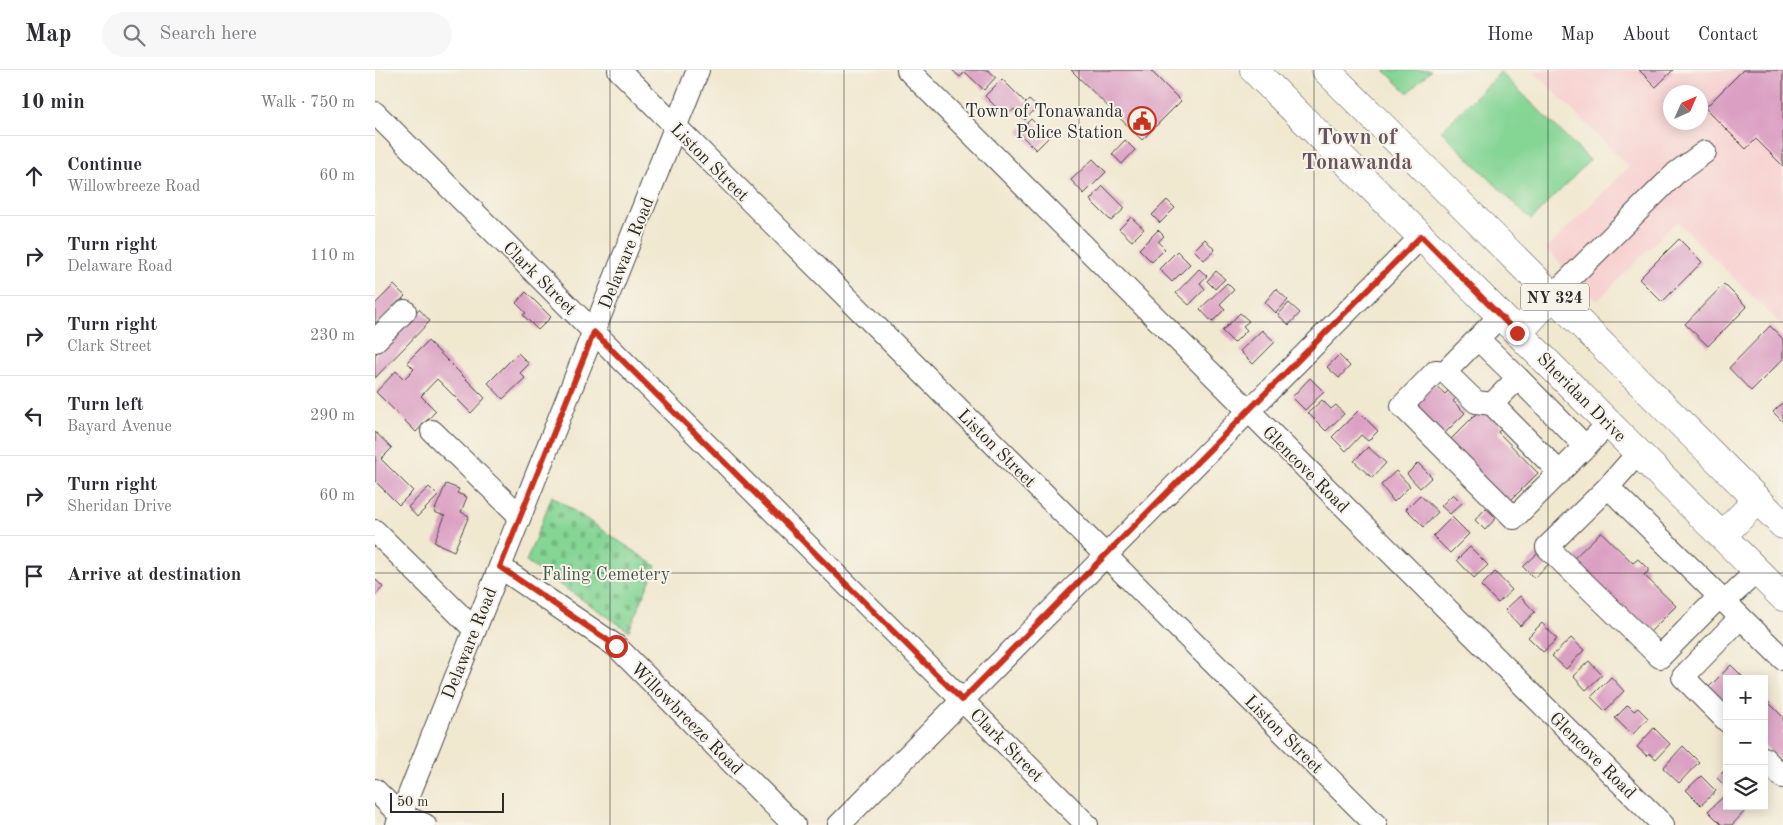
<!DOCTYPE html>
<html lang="en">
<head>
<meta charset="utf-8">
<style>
  :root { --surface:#fff; --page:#f7f7f7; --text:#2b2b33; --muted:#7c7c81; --line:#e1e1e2 }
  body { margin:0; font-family:"Old Standard TT",serif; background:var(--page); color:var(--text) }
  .controls { position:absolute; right:15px; bottom:15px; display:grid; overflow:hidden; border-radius:0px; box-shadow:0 2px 12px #0003 }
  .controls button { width:45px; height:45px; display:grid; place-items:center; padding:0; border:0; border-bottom:1px solid var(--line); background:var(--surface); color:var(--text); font:25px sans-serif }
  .compass { position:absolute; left:1288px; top:15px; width:45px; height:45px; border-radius:50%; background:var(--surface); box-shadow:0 2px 12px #0003; rotate:45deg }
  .scale { position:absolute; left:15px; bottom:12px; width:114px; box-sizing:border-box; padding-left:5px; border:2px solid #2b2b2b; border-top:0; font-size:14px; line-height:18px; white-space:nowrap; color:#2b2b2b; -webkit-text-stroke:4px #f7f3e8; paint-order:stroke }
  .stop { position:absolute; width:15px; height:15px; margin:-11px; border:4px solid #c8321e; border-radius:50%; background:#fff }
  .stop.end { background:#c8321e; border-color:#fff; box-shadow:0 1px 5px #0008 }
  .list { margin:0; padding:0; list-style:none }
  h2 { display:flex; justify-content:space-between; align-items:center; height:65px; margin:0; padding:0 20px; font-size:21px }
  h2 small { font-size:16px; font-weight:400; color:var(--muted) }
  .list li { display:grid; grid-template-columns:32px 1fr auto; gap:15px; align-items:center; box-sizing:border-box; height:80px; padding:0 20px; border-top:1px solid var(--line) }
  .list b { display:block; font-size:19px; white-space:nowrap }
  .list p { margin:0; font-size:16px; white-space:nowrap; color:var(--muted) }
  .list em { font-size:16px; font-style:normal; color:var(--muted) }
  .icon { flex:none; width:28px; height:28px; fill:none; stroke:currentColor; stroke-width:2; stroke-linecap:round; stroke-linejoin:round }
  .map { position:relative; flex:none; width:1408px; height:755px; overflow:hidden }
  header { display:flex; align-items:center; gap:30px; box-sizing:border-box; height:70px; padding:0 25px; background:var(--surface); border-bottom:1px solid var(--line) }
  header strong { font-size:24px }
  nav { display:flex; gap:28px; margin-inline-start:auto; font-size:18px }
  .search { width:350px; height:45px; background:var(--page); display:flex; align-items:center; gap:12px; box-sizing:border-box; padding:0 18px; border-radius:28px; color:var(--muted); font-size:19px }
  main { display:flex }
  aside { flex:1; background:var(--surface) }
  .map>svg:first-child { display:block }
</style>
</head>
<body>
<header>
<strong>Map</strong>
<div class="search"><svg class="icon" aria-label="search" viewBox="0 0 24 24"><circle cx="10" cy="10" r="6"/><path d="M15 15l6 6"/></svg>Search here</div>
<nav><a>Home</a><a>Map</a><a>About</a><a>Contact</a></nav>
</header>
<main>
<aside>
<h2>10 min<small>Walk · 750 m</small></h2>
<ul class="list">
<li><svg class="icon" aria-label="ahead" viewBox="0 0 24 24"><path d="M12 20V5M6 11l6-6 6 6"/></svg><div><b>Continue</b><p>Willowbreeze Road</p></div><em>60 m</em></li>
<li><svg class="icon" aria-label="right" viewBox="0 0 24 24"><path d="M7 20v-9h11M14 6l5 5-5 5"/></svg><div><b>Turn right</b><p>Delaware Road</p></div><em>110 m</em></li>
<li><svg class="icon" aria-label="right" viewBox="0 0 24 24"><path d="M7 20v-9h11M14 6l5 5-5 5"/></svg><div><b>Turn right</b><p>Clark Street</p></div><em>230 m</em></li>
<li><svg class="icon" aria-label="left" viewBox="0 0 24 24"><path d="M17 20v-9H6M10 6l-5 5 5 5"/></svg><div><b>Turn left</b><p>Bayard Avenue</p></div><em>290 m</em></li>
<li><svg class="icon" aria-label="right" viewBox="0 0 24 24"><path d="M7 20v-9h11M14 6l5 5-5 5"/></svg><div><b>Turn right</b><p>Sheridan Drive</p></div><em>60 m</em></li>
<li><svg class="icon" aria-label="arrive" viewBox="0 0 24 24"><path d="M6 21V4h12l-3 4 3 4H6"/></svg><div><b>Arrive at destination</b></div></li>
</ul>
</aside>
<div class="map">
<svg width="1408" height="755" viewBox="0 0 1408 755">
  <defs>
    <pattern id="cemetery-stones" width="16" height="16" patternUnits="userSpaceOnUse" patternTransform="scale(1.25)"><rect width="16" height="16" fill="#85d595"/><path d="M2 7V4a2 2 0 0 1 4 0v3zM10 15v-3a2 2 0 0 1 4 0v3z" fill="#73b781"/></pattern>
  </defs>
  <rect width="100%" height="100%" fill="#f7f3e8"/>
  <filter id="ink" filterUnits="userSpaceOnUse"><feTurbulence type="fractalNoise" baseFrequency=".02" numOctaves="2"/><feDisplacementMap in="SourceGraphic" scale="10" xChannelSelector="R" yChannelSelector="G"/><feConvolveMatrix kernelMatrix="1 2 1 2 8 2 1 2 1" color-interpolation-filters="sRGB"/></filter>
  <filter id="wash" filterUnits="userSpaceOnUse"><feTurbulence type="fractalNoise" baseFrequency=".0096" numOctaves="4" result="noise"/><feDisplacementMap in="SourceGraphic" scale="20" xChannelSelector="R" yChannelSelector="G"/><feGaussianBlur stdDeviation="1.12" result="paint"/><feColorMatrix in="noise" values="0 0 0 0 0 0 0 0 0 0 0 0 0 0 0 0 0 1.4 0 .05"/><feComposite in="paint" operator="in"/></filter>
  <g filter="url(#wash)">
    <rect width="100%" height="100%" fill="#f1e8d0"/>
    <path fill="#f7d0d0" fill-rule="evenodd" d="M 1157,0 L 1408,0 L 1408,257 L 1302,151 L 1222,231 L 1171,179 L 1254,97 ZM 1296,22 L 1326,22 L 1326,52 L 1296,52 Z"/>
    <path fill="#85d595" stroke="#588060" d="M 1009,0 L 1056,0 L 1033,23 Z
      M 1125,2 L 1215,90 L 1156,150 L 1066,61 Z"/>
    <path fill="url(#cemetery-stones)" stroke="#588060" d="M 177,426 L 281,496 L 254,561 L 151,492 Z"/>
    <g id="blocks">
      <path fill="#db9fc3" d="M 577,0 L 613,0 L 621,7 L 609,20 L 590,2 L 585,7 Z
        M 696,0 L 775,0 L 806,31 L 767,70 Z
        M 1264,0 L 1298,0 L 1281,17 Z
        M 1368,0 L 1408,0 L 1408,96 L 1381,69 L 1371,79 L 1330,38 Z
        M 627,9 L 651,33 L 654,30 L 662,37 L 650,50 L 639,39 L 631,47 L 610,26 Z
        M 656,49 L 674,67 L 661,80 L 643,62 Z
        M 750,70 L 760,80 L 747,94 L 737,84 Z
        M 718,89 L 731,102 L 709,124 L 696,110 Z
        M 728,116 L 750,138 L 736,151 L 715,130 Z
        M 792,130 L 800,138 L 785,153 L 777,145 Z
        M 756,147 L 769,159 L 757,171 L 744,159 Z
        M 783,160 L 789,166 L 783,172 L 790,179 L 777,192 L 764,179 Z
        M 830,169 L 840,180 L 829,190 L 819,180 Z
        M 1304,169 L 1327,192 L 1287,232 L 1264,209 Z
        M 802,181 L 815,194 L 797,212 L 784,199 Z
        M 824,199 L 832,206 L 825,213 L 830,219 L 814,235 L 801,223 Z
        M 841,201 L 850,209 L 840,219 L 832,211 Z
        M 852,213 L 859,220 L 845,234 L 850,239 L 837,252 L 825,239 Z
        M 1349,214 L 1372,237 L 1333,276 L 1310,254 Z
        M 19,215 L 30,226 L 0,256 L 0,234 Z
        M 901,219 L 913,230 L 901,243 L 890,232 Z
        M 151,222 L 176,247 L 163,260 L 148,245 L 151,243 L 141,233 Z
        M 914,233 L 925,243 L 914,255 L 903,245 Z
        M 44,239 L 55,251 L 0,308 L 0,285 Z
        M 865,243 L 874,251 L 868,256 L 872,260 L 859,273 L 847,261 Z
        M 1395,256 L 1408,269 L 1408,289 L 1376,321 L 1354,298 Z
        M 887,260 L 900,272 L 878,294 L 865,281 Z
        M 53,271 L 110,328 L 96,343 L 62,309 L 46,326 L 61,341 L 41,362 L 1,322 L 21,301 L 29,309 L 39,299 L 32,292 Z
        M 143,283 L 154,294 L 145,303 L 150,308 L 128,329 L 113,313 Z
        M 964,285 L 975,296 L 964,308 L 952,297 Z
        M 935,308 L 949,322 L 930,340 L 917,327 Z
        M 1057,312 L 1070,324 L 1075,319 L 1082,327 L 1078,331 L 1090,343 L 1065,368 L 1033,337 Z
        M 947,330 L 956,339 L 961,335 L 969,344 L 951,361 L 933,343 Z
        M 1408,332 L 1408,352 L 1398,342 Z
        M 1108,337 L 1128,357 L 1123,362 L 1163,403 L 1132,434 L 1071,374 Z
        M 983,341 L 1003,361 L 993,371 L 986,365 L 971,381 L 957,367 Z
        M 0,362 L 17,378 L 6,389 L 38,421 L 24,435 L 0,411 L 0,392 L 1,391 L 0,389 Z
        M 993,377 L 1011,393 L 997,408 L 979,391 Z
        M 1043,393 L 1057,407 L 1045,418 L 1032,404 Z
        M 1021,401 L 1035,416 L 1019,432 L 1006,415 Z
        M 71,414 L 84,419 L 82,423 L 92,427 L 86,442 L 94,446 L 79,481 L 59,472 L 70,446 L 59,442 Z
        M 54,417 L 63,426 L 42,447 L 33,437 Z
        M 1078,424 L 1087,433 L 1075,444 L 1066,436 Z
        M 1045,425 L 1063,442 L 1049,457 L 1031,439 Z
        M 1111,438 L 1121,448 L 1110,460 L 1100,450 Z
        M 1077,447 L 1094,464 L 1075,483 L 1058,466 Z
        M 1226,462 L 1258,493 L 1263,489 L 1273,499 L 1273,502 L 1269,505 L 1301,536 L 1271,566 L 1196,491 Z
        M 1095,477 L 1113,495 L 1099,508 L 1082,490 Z
        M 1164,482 L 1175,493 L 1159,508 L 1148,497 Z
        M 1120,502 L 1137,520 L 1123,533 L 1106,516 Z
        M 0,509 L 8,517 L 0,526 Z
        M 1145,526 L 1160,542 L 1145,556 L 1130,540 Z
        M 1167,553 L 1182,569 L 1168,582 L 1153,567 Z
        M 1196,568 L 1209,580 L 1191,599 L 1177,586 Z
        M 1214,591 L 1227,605 L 1211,620 L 1198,606 Z
        M 1356,595 L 1370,609 L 1352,609 L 1352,637 L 1333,618 Z
        M 1236,607 L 1249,621 L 1230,641 L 1216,627 Z
        M 1389,628 L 1408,647 L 1408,693 L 1389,675 Z
        M 1253,635 L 1259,641 L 1263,638 L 1273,648 L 1257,665 L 1240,648 Z
        M 1279,658 L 1295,674 L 1281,689 L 1274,683 L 1272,686 L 1262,677 Z
        M 1308,676 L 1324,692 L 1304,713 L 1288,698 Z
        M 1352,698 L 1352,718 L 1342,708 Z
        M 1326,706 L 1341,721 L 1326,735 L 1311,720 Z
        M 1352,723 L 1352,736 L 1365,736 L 1370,741 L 1357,755 L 1347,755 L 1333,741 Z"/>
    </g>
  </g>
  <g filter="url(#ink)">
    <use href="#blocks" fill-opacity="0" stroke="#494744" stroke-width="1"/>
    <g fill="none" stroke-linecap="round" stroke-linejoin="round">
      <defs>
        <path id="minor" d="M 244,0 L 1001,755
          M 533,0 L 1288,755
          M 0,43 L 712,755
          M 1178,225 L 1301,103 L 1330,82
          M 1103,269 L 1143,308
          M 0,271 L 30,241
          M 1070,302 L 1061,301 L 1027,336 L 1139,448 L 1234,353
          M 1117,334 L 1101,332 L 1070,302 L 1125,246
          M 57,361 L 145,446
          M 1263,383 L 1233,417 L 1408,589
          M 1185,403 L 1117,334 L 1143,308 L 1211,377
          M 1233,417 L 1172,477 L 1285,587 L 1344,527
          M 0,461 L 100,560
          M 125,497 L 241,576 L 419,755
          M 1349,532 L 1382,501
          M 1352,651 L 1308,607 L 1365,548
          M 1389,688 L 1408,707
          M 0,720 L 25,745 L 50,755
          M 22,755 L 323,0
          M 464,755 L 1046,167"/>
        <path id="major" d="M 879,0 L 1408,527
          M 951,0 L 1408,455
          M 1143,263 L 1178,225
          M 1347,466 L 1382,430"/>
      </defs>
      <use href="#minor" stroke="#494744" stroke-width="24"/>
      <use href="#major" stroke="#494744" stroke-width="29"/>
      <use href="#minor" stroke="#fff" stroke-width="22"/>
      <use href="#major" stroke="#fff" stroke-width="28"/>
    </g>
  </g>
  <g fill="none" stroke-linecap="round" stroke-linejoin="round" filter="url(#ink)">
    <path stroke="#c8321e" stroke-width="6" d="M 241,576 L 125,497 L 219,262 L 587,630 L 1046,166 L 1142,263"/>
  </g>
  <path fill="none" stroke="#2b2b2b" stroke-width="1" stroke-opacity="0.55" d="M 235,0 L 235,755M 469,0 L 469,755M 704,0 L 704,755M 939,0 L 939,755M 1173,0 L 1173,755M 0,252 L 1408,252M 0,503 L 1408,503"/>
  <defs>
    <symbol id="civic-ring" viewBox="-11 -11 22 22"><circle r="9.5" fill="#f7f3e8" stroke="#c8321e" stroke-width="1.5"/><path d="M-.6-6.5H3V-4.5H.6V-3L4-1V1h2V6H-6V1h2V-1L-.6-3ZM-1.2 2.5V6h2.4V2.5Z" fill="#c8321e"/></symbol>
  </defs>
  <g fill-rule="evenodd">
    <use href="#civic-ring" x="751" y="35" width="32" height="32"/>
  </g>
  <g text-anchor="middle" stroke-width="4" stroke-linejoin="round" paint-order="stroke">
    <rect fill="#f7f3e8" stroke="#686764" stroke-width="1" x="1146" y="213.5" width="68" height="27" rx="4"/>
    <g font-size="16" font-weight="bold" fill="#2b2b2b">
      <text x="1180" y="233">NY 324</text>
    </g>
    <g font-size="18" fill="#2b2b2b" stroke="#f7f3e8" text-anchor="end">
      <text x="748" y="47">Town of Tonawanda<tspan x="748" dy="21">Police Station</tspan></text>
    </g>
    <g font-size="18" fill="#2b2b2b" stroke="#f7f3e8">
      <text transform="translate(335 92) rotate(45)" y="6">Liston Street</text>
      <text transform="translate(251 183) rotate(-68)" y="6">Delaware Road</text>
      <text transform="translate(165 208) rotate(45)" y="6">Clark Street</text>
      <text transform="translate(1207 327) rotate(45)" y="6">Sheridan Drive</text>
      <text transform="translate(622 378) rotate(45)" y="6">Liston Street</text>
      <text transform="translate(931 399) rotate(45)" y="6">Glencove Road</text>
      <text transform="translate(94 573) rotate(-68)" y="6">Delaware Road</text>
      <text transform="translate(312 648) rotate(45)" y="6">Willowbreeze Road</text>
      <text transform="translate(909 664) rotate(45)" y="6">Liston Street</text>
      <text transform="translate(632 675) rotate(45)" y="6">Clark Street</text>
      <text transform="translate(1218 685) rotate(45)" y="6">Glencove Road</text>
    </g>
    <g font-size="18" fill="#425646" stroke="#f7f3e8">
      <text x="231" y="510">Faling Cemetery</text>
    </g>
    <g font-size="22" font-weight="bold" fill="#695460" stroke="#f7f3e8">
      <text x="982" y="74">Town of<tspan x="982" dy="25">Tonawanda</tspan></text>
    </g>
  </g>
</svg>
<div class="controls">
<button>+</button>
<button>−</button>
<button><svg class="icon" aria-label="layers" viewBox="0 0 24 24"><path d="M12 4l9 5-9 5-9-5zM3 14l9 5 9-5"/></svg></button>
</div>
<svg class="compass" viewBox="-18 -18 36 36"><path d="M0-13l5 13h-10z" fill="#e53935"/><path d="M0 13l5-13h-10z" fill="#7c7c81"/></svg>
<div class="scale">50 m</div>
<div class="stop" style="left:241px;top:576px"></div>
<div class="stop end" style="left:1142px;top:263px"></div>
</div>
</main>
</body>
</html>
